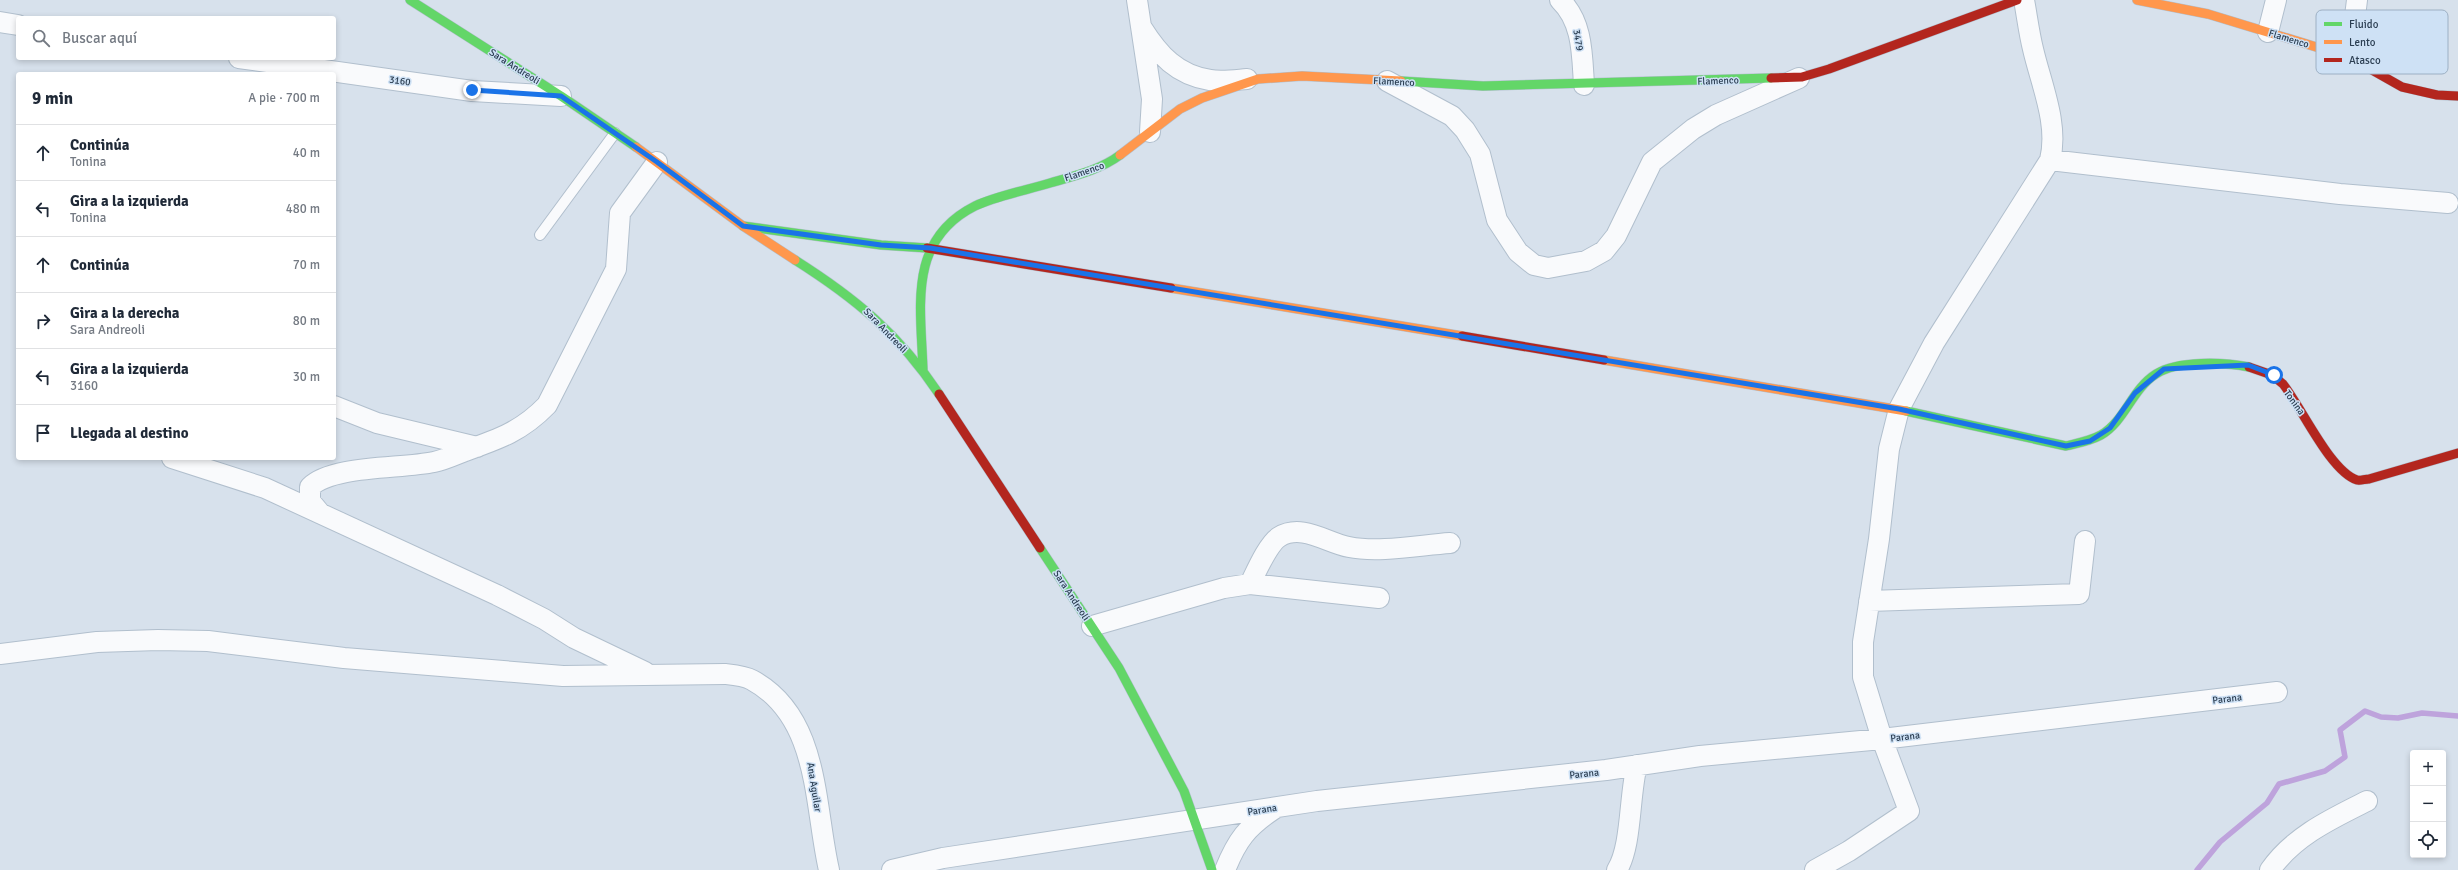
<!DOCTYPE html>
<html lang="es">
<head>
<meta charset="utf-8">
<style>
  :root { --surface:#fff; --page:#f6f6f7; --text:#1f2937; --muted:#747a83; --line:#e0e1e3 }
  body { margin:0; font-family:Signika,sans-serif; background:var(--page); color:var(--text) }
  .controls { position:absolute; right:12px; bottom:12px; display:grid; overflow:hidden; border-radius:4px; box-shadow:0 2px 6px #0003 }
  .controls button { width:36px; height:36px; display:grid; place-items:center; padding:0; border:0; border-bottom:1px solid var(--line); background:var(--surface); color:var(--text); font:20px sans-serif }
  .stop { position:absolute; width:12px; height:12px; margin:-9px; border:3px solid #1a73e8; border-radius:50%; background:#fff }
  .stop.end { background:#1a73e8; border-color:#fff; box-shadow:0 1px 4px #0008 }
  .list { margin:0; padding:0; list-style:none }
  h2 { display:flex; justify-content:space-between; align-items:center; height:52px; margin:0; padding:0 16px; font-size:17px }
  h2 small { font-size:13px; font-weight:400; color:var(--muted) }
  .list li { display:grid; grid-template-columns:26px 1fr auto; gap:12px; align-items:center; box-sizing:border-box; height:56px; padding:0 16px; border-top:1px solid var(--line) }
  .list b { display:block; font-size:15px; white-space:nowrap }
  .list p { margin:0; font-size:13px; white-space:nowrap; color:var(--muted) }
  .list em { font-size:13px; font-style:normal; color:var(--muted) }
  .icon { flex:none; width:22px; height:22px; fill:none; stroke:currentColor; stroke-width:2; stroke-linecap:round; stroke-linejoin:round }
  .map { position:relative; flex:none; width:2458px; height:870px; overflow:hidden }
  .search { position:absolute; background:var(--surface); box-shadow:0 2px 6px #0003; left:16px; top:16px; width:320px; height:44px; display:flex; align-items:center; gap:10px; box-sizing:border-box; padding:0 14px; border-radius:4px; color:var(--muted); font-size:15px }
  .panel { position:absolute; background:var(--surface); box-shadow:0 2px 6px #0003; left:16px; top:72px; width:320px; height:388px; border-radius:4px }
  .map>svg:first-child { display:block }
</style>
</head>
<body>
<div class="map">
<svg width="2458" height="870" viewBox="0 0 2458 870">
  <rect width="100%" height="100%" fill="#d7e1ec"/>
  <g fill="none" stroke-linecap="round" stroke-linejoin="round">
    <path stroke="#bea3dc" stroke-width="5.5" d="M 2197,870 L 2220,842 L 2267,803 L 2279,784 L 2325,771 L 2345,757 L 2340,730 L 2365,711 L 2381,717 L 2398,718 L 2422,713 L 2458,716"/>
    <defs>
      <path id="lane" d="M 540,235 L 615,133"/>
      <path id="street" d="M 1137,0 L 1152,99 L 1150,132
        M 1560,0 C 1583,22 1582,55 1584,85
        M 0,22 L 18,25
        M 1142,28 C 1159,55 1177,75 1210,80 C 1222,82 1235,80 1247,79
        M 2268,32 L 2276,0
        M 2350,57 L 2357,0
        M 239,58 L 472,91 L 561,96
        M 1387,81 L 1452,116 L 1465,130 L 1480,154 L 1497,220 L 1518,252 L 1534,265 L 1548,268 L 1586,261 L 1604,251 L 1616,236 L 1652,162 L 1693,129 L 1716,115 L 1799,78
        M 2050,160 L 2340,194 L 2448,203
        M 334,406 L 377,423 L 477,447
        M 172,458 L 265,488 L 497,595 L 544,619 L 574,638 L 645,672
        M 320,513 L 310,501 L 310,487 C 332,465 401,469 434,462 C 444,460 455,455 465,451 C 499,439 522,431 547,405 L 616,269 L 620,213 L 657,162
        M 1250,584 C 1256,572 1268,544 1279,537 C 1302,523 1327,543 1349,547 C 1379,553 1420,545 1450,543
        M 1869,601 L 2079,594 L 2085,541
        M 1092,626 L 1224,588 L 1250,584 L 1379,598
        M 0,654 L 97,642 L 158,640 L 208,641 L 344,658 L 563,676 L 725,674 C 734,675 745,676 752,680 C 820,717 814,805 829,870
        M 892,870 L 943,858 L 1317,801 L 1606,770 L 1700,756 L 1882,739 L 2277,692
        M 1225,870 C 1237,840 1247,827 1274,809
        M 1617,870 C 1632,846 1629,795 1637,765
        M 1815,870 L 1849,851 L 1909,811 L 1882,739 L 1863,677 L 1863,642 L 1879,539 L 1889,449 L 1899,409 L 1934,343 L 2050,160 C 2059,124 2041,84 2033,49 C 2029,33 2027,16 2024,0
        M 2270,870 C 2294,836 2331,819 2367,801"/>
      <path id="fast" d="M 410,0 L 561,96 L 636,147
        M 1401,81 L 1483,86 L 1771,78
        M 743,226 L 881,245 L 927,248
        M 795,260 C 855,298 899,334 939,394
        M 923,370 C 921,307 907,240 975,206 C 996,196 1027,190 1050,183 C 1074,176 1100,170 1120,155
        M 1906,411 L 2066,446 C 2078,443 2090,441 2101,435 C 2125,421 2132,389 2156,374 C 2178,360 2224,362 2249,367
        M 1040,548 L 1119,668 L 1184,791 L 1212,870"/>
      <path id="slow" d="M 2137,0 L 2208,14 L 2349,57
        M 636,147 L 743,226 L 795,260
        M 1120,155 L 1180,109 L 1202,98 L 1258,79 L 1302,76 L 1401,81
        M 1171,288 L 1462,336
        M 1604,360 L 1906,411"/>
      <path id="jam" d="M 2349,57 L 2402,87 L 2437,95 L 2458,96
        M 1771,78 L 1802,77 L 1829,69 L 2017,0
        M 927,248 L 1171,288
        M 1462,336 L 1604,360
        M 2249,367 L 2272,375 L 2283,384 C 2302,408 2330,471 2357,480 C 2360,481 2365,479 2369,479 L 2458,453
        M 939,394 L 1040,548"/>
    </defs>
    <use href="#lane" stroke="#b1bfcd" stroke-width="12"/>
    <use href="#street" stroke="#b1bfcd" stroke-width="22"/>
    <use href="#fast" stroke="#b1bfcd" stroke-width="10"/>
    <use href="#slow" stroke="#b1bfcd" stroke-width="10"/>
    <use href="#jam" stroke="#b1bfcd" stroke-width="10"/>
    <use href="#lane" stroke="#f9fafc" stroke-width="10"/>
    <use href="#street" stroke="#f9fafc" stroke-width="20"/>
    <use href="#fast" stroke="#63d668" stroke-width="9"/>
    <use href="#slow" stroke="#ff974d" stroke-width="9"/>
    <use href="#jam" stroke="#b3261e" stroke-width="9"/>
  </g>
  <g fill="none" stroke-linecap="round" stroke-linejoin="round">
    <path stroke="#1a73e8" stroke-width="5" d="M 472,90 L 561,96 L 657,162 L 743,226 L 881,245 L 930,248 L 1899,409 L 2066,446 L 2090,441 L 2110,428 L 2135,393 L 2164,369 L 2248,365 L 2274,375"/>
  </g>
  <g text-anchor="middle" stroke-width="3" stroke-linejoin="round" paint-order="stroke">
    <g font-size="10" fill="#2b3e52" stroke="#cee1f5">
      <text transform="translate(2289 38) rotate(17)" y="4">Flamenco</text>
      <text transform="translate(1579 40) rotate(80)" y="4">3479</text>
      <text transform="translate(515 66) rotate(32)" y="4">Sara Andreoli</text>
      <text transform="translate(400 80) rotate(8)" y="4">3160</text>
      <text transform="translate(1718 80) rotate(-2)" y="4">Flamenco</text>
      <text transform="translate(1394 81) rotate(3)" y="4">Flamenco</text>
      <text transform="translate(1084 171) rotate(-19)" y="4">Flamenco</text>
      <text transform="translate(886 330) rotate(46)" y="4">Sara Andreoli</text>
      <text transform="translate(2295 402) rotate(54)" y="4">Tonina</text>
      <text transform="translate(1072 595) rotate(57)" y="4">Sara Andreoli</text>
      <text transform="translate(2227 698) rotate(-7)" y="4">Parana</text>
      <text transform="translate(1905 736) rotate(-7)" y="4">Parana</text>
      <text transform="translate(1584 773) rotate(-6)" y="4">Parana</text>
      <text transform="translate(815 787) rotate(81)" y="4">Ana Aguilar</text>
      <text transform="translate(1262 809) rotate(-9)" y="4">Parana</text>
    </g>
  </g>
  <rect x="2316" y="10" width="132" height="64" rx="6" fill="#cee1f5" stroke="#9db0c4" stroke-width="1"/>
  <rect x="2324" y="22" width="18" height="4" fill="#63d668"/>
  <rect x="2324" y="40" width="18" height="4" fill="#ff974d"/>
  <rect x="2324" y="58" width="18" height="4" fill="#b3261e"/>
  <g font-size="11" fill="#2b3e52">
    <text x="2349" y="28">Fluido</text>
    <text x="2349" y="46">Lento</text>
    <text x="2349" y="64">Atasco</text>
  </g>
</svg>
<div class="controls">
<button>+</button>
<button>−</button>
<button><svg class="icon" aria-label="locate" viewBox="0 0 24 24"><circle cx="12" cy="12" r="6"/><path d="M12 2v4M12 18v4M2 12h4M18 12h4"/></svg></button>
</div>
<div class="stop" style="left:2274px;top:375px"></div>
<div class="stop end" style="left:472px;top:90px"></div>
<div class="search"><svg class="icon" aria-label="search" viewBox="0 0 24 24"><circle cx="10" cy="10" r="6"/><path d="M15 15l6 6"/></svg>Buscar aquí</div>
<section class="panel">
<h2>9 min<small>A pie · 700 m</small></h2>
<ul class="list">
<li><svg class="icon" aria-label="ahead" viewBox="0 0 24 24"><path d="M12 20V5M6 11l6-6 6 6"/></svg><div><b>Continúa</b><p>Tonina</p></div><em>40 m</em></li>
<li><svg class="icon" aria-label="left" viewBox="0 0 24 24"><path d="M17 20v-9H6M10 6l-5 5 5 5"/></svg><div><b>Gira a la izquierda</b><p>Tonina</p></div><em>480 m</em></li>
<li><svg class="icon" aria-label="ahead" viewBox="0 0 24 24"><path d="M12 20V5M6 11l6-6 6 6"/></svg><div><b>Continúa</b></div><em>70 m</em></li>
<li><svg class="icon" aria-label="right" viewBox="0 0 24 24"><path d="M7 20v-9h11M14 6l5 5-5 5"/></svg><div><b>Gira a la derecha</b><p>Sara Andreoli</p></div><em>80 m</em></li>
<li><svg class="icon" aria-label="left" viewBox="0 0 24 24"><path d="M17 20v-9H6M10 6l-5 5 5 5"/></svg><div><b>Gira a la izquierda</b><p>3160</p></div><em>30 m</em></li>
<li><svg class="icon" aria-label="arrive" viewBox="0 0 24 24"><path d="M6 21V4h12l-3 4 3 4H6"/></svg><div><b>Llegada al destino</b></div></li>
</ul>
</section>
</div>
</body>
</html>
